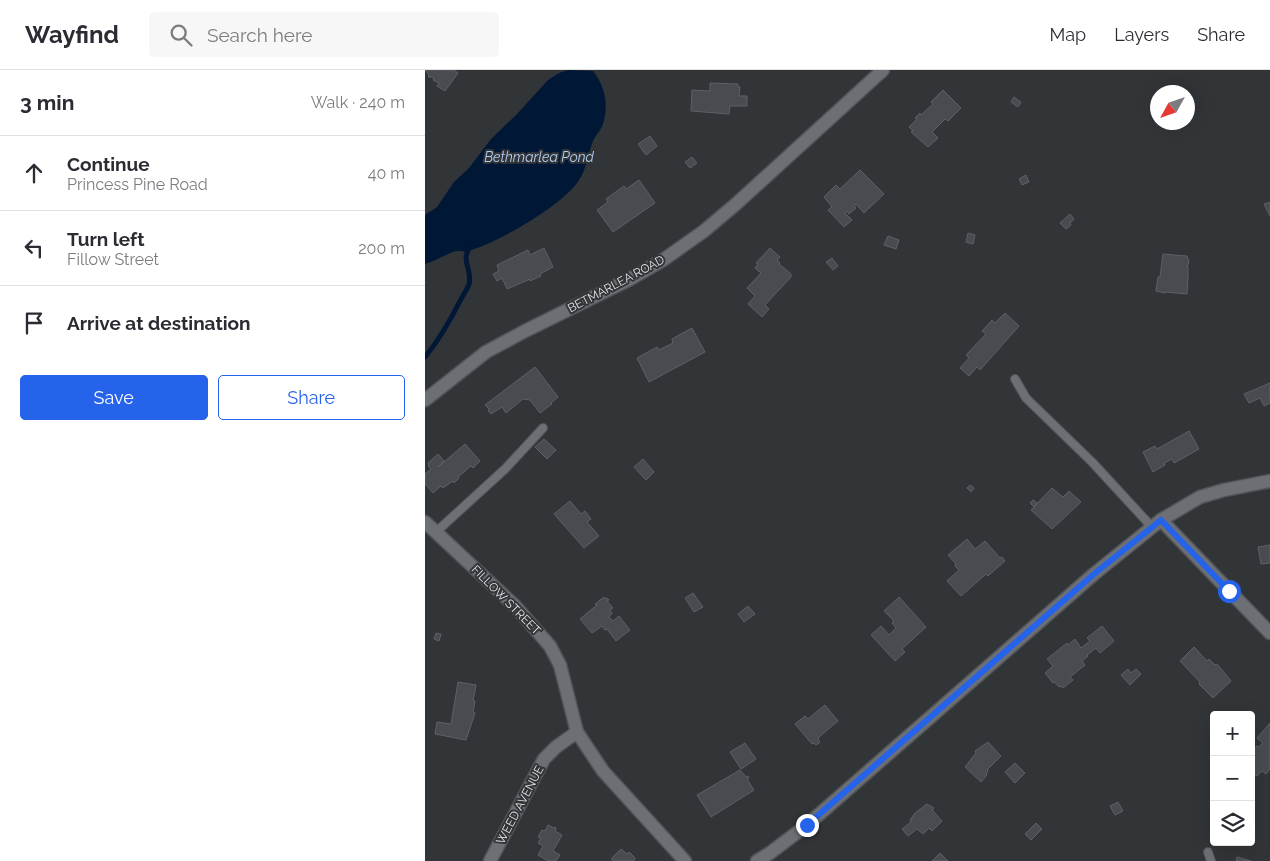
<!DOCTYPE html>
<html lang="en">
<head>
<meta charset="utf-8">
<style>
  :root { --surface:#fff; --page:#f7f7f7; --text:#2b2b33; --muted:#7c7c81; --line:#e1e1e2; --accent:#2563eb }
  body { margin:0; font-family:Raleway,sans-serif; background:var(--page); color:var(--text) }
  .controls { position:absolute; right:15px; bottom:15px; display:grid; overflow:hidden; border-radius:5px; box-shadow:0 5px 20px #0002 }
  .controls button { width:45px; height:45px; display:grid; place-items:center; padding:0; border:0; border-bottom:1px solid var(--line); background:var(--surface); color:var(--text); font:25px sans-serif }
  .compass { position:absolute; left:725px; top:15px; width:45px; height:45px; border-radius:50%; background:var(--surface); box-shadow:0 5px 20px #0002; rotate:230deg }
  .stop { position:absolute; width:15px; height:15px; margin:-11px; border:4px solid #2563eb; border-radius:50%; background:#fff }
  .stop.end { background:#2563eb; border-color:#fff; box-shadow:0 1px 5px #0008 }
  .list { margin:0; padding:0; list-style:none }
  h2 { display:flex; justify-content:space-between; align-items:center; height:65px; margin:0; padding:0 20px; font-size:21px }
  h2 small { font-size:16px; font-weight:400; color:var(--muted) }
  .list li { display:grid; grid-template-columns:32px 1fr auto; gap:15px; align-items:center; box-sizing:border-box; height:75px; padding:0 20px; border-top:1px solid var(--line) }
  .list b { display:block; font-size:19px; white-space:nowrap }
  .list p { margin:0; font-size:16px; white-space:nowrap; color:var(--muted) }
  .list em { font-size:16px; font-style:normal; color:var(--muted) }
  .actions { display:flex; gap:10px; padding:15px 20px }
  .actions a { flex:1; padding:11px 0; border:1px solid var(--accent); border-radius:5px; text-align:center; font-size:18px; color:var(--accent) }
  .actions .main { background:var(--accent); color:#fff }
  .icon { flex:none; width:28px; height:28px; fill:none; stroke:currentColor; stroke-width:2; stroke-linecap:round; stroke-linejoin:round }
  .map { position:relative; flex:none; width:845px; height:791px; overflow:hidden }
  header { display:flex; align-items:center; gap:30px; box-sizing:border-box; height:70px; padding:0 25px; background:var(--surface); border-bottom:1px solid var(--line) }
  header strong { font-size:24px }
  nav { display:flex; gap:28px; margin-inline-start:auto; font-size:18px }
  .search { width:350px; height:45px; background:var(--page); display:flex; align-items:center; gap:12px; box-sizing:border-box; padding:0 18px; border-radius:5px; color:var(--muted); font-size:19px }
  main { display:flex }
  aside { flex:1; background:var(--surface) }
  .map>svg:first-child { display:block }
</style>
</head>
<body>
<header>
<strong>Wayfind</strong>
<div class="search"><svg class="icon" aria-label="search" viewBox="0 0 24 24"><circle cx="10" cy="10" r="6"/><path d="M15 15l6 6"/></svg>Search here</div>
<nav><a>Map</a><a>Layers</a><a>Share</a></nav>
</header>
<main>
<aside>
<h2>3 min<small>Walk · 240 m</small></h2>
<ul class="list">
<li><svg class="icon" aria-label="ahead" viewBox="0 0 24 24"><path d="M12 20V5M6 11l6-6 6 6"/></svg><div><b>Continue</b><p>Princess Pine Road</p></div><em>40 m</em></li>
<li><svg class="icon" aria-label="left" viewBox="0 0 24 24"><path d="M17 20v-9H6M10 6l-5 5 5 5"/></svg><div><b>Turn left</b><p>Fillow Street</p></div><em>200 m</em></li>
<li><svg class="icon" aria-label="arrive" viewBox="0 0 24 24"><path d="M6 21V4h12l-3 4 3 4H6"/></svg><div><b>Arrive at destination</b></div></li>
</ul>
<div class="actions"><a class="main">Save</a><a>Share</a></div>
</aside>
<div class="map">
<svg width="845" height="791" viewBox="0 0 845 791">
  <rect width="100%" height="100%" fill="#323538"/>
  <path fill="#001736" d="M 143,0 L 168,1 C 180,16 184,35 178,54 C 176,60 171,65 168,71 C 163,84 162,98 154,110 C 140,134 71,174 43,181 C 39,182 36,181 32,181 C 22,183 11,191 0,194 L 0,145 L 12,137 L 29,112 L 44,98 L 66,69 L 92,44 L 123,10 L 134,3 Z"/>
  <g fill="none" stroke-linecap="round" stroke-linejoin="round">
    <path stroke="#001736" stroke-width="5" d="M 0,287 C 14,270 25,251 35,231 C 38,225 42,220 44,214 C 48,201 35,190 45,177"/>
  </g>
  <path fill="#484b4f" stroke="#5d6064" d="M 0,0 L 29,0 L 33,3 L 20,21 L 12,16 L 14,13 L 8,10 L 9,9 L 6,6 L 5,8 L 3,6 L 4,5 Z
    M 285,13 L 313,14 L 313,17 L 315,17 L 314,26 L 322,26 L 322,36 L 305,36 L 304,44 L 266,41 L 267,20 L 285,21 Z
    M 518,20 L 536,38 L 523,51 L 520,49 L 507,62 L 513,68 L 503,77 L 486,62 L 488,61 L 484,57 L 492,49 L 490,48 L 495,43 L 496,45 L 508,34 L 506,32 Z
    M 589,27 L 596,32 L 593,37 L 586,32 Z
    M 225,66 L 232,76 L 221,85 L 213,74 Z
    M 267,87 L 272,93 L 265,98 L 260,92 Z
    M 435,100 L 459,124 L 439,143 L 431,134 L 429,136 L 431,138 L 424,144 L 422,141 L 420,143 L 427,150 L 419,157 L 403,140 L 407,137 L 399,127 L 411,115 L 415,119 Z
    M 601,105 L 604,112 L 597,115 L 594,109 Z
    M 214,110 L 230,133 L 188,162 L 172,140 L 183,132 L 181,129 L 199,116 L 201,119 Z
    M 845,132 L 845,146 L 839,134 Z
    M 645,144 L 649,149 L 645,153 L 646,155 L 641,159 L 635,153 Z
    M 543,163 L 550,165 L 548,174 L 541,172 Z
    M 463,166 L 474,170 L 471,179 L 459,175 Z
    M 119,178 L 128,197 L 115,204 L 116,206 L 105,211 L 105,209 L 82,219 L 77,208 L 72,211 L 68,204 L 74,201 L 72,195 L 103,180 L 105,185 Z
    M 345,178 L 355,187 L 352,190 L 355,193 L 354,194 L 366,204 L 366,207 L 340,235 L 344,239 L 337,247 L 323,234 L 330,226 L 322,218 L 336,203 L 330,198 L 333,194 L 331,193 Z
    M 738,184 L 762,186 L 764,191 L 763,195 L 761,197 L 763,197 L 763,207 L 762,224 L 740,222 L 740,223 L 731,221 L 733,207 L 735,207 Z
    M 407,188 L 413,196 L 408,200 L 401,192 Z
    M 580,243 L 594,256 L 555,300 L 552,297 L 544,306 L 535,298 L 544,288 L 541,285 L 561,264 L 557,261 L 559,259 L 567,250 L 570,253 Z
    M 267,258 L 280,282 L 224,312 L 212,288 L 232,277 L 234,280 L 248,273 L 247,269 Z
    M 110,297 L 133,327 L 126,333 L 127,334 L 115,343 L 105,330 L 98,329 L 81,343 L 77,337 L 66,344 L 63,341 L 64,339 L 60,335 Z
    M 845,313 L 845,333 L 839,336 L 835,328 L 824,333 L 819,324 Z
    M 764,361 L 774,379 L 749,393 L 747,389 L 739,393 L 740,395 L 728,402 L 718,382 L 730,376 L 732,379 Z
    M 119,369 L 131,380 L 122,389 L 110,377 Z
    M 40,374 L 55,391 L 48,398 L 46,396 L 33,407 L 34,408 L 29,413 L 28,411 L 18,418 L 16,416 L 8,423 L 0,414 L 0,404 L 6,399 L 3,396 L 4,395 L 3,393 L 13,384 L 19,391 L 13,397 Z
    M 218,389 L 229,402 L 221,410 L 209,397 Z
    M 545,415 L 549,418 L 546,422 L 542,418 Z
    M 627,418 L 638,427 L 644,421 L 656,432 L 627,459 L 606,440 Z
    M 608,430 L 612,433 L 609,437 L 605,433 Z
    M 145,431 L 156,444 L 160,441 L 166,449 L 162,452 L 174,466 L 159,478 L 129,444 Z
    M 542,469 L 550,479 L 560,471 L 575,488 L 577,487 L 580,491 L 563,506 L 561,504 L 536,526 L 522,511 L 534,500 L 530,496 L 531,494 L 523,485 Z
    M 845,475 L 845,493 L 836,494 L 833,477 Z
    M 268,523 L 278,537 L 269,542 L 260,528 Z
    M 179,527 L 180,529 L 182,528 L 184,530 L 182,531 L 188,538 L 185,540 L 187,543 L 184,547 L 188,551 L 194,546 L 205,560 L 191,571 L 182,559 L 180,560 L 177,556 L 167,563 L 155,549 L 172,535 L 170,534 Z
    M 474,527 L 501,557 L 477,579 L 480,582 L 470,591 L 446,565 L 456,556 L 464,565 L 471,558 L 467,553 L 469,551 L 459,541 Z
    M 323,536 L 330,544 L 319,552 L 313,544 Z
    M 677,556 L 689,571 L 675,583 L 671,578 L 662,585 L 663,586 L 657,591 L 660,595 L 645,607 L 648,610 L 638,618 L 637,616 L 635,617 L 632,615 L 629,611 L 628,613 L 620,603 L 628,596 L 622,589 L 642,573 L 643,575 L 650,569 L 656,578 L 665,571 L 662,568 Z
    M 11,563 L 16,564 L 14,571 L 9,569 Z
    M 769,577 L 782,591 L 784,589 L 790,595 L 792,594 L 806,611 L 788,628 L 774,614 L 775,612 L 755,591 Z
    M 703,599 L 706,603 L 711,599 L 716,604 L 705,615 L 696,605 Z
    M 33,612 L 51,615 L 48,631 L 50,631 L 48,642 L 50,643 L 41,670 L 10,664 L 12,652 L 26,654 Z
    M 400,635 L 413,651 L 394,667 L 393,670 L 395,672 L 391,675 L 389,673 L 387,674 L 370,654 L 380,646 L 383,649 Z
    M 845,653 L 845,699 L 841,704 L 837,701 L 832,706 L 829,704 L 826,707 L 826,687 L 829,684 L 827,682 L 832,676 L 834,677 L 838,673 L 832,668 Z
    M 563,672 L 576,686 L 562,700 L 563,701 L 561,704 L 562,705 L 556,712 L 540,697 L 551,683 L 550,681 Z
    M 320,673 L 331,689 L 316,699 L 305,682 Z
    M 590,693 L 600,703 L 590,713 L 580,702 Z
    M 315,700 L 321,707 L 323,706 L 324,708 L 322,709 L 329,720 L 286,747 L 272,725 Z
    M 693,732 L 698,741 L 690,745 L 685,736 Z
    M 502,734 L 509,738 L 507,740 L 517,751 L 507,761 L 504,758 L 498,764 L 492,759 L 483,766 L 477,759 L 486,752 L 485,750 L 490,743 Z
    M 611,753 L 617,759 L 606,770 L 600,764 Z
    M 123,755 L 129,758 L 130,757 L 131,758 L 130,761 L 137,765 L 128,781 L 135,785 L 131,791 L 123,791 L 113,785 L 118,776 L 113,773 L 116,768 L 113,767 L 117,760 L 120,761 Z
    M 196,779 L 202,784 L 204,782 L 210,788 L 209,791 L 189,791 L 186,789 Z
    M 515,783 L 523,791 L 507,791 Z
    M 812,787 L 826,791 L 811,791 Z"/>
  <g fill="none" stroke-linecap="round" stroke-linejoin="round">
    <defs>
      <path id="service" d="M 590,309 L 601,328 L 667,392 L 727,457
        M 11,462 L 80,399 L 118,358
        M 783,782 L 786,791"/>
      <path id="minor" d="M 0,330 L 61,282 L 100,261 L 205,209 L 238,190 L 279,161 L 311,134 L 458,0
        M 736,450 L 845,563"/>
      <path id="tertiary" d="M 0,452 L 90,536 L 125,576 L 135,595 L 152,662"/>
      <path id="secondary" d="M 65,791 L 119,689 L 131,677 L 152,662 L 178,701 L 260,791
        M 332,791 L 345,783 L 382,755 L 669,504 L 736,450 L 775,427 L 799,420 L 845,411"/>
    </defs>
    <use href="#service" stroke="#525457" stroke-width="10"/>
    <use href="#minor" stroke="#525457" stroke-width="15"/>
    <use href="#tertiary" stroke="#525457" stroke-width="15"/>
    <use href="#secondary" stroke="#525457" stroke-width="15"/>
    <use href="#service" stroke="#6c7074" stroke-width="8"/>
    <use href="#minor" stroke="#6c7074" stroke-width="12"/>
    <use href="#tertiary" stroke="#6c7074" stroke-width="12"/>
    <use href="#secondary" stroke="#6c7074" stroke-width="12"/>
  </g>
  <g fill="none" stroke-linecap="round" stroke-linejoin="round">
    <path stroke="#2563eb" stroke-width="6" d="M 382,755 L 669,504 L 736,450 L 804,521"/>
  </g>
  <g text-anchor="middle" stroke-width="4" stroke-linejoin="round" paint-order="stroke">
    <g font-size="12" fill="#e1e3e5" stroke="#323538">
      <text transform="translate(191 214) rotate(-28)" y="4">BETMARLEA ROAD</text>
      <text transform="translate(81 530) rotate(45)" y="4">FILLOW STREET</text>
      <text transform="translate(95 735) rotate(-62)" y="4">WEED AVENUE</text>
    </g>
    <g font-size="14" font-style="italic" fill="#b2cef2" stroke="#323538">
      <text x="114" y="92">Bethmarlea Pond</text>
    </g>
  </g>
</svg>
<div class="controls">
<button>+</button>
<button>−</button>
<button><svg class="icon" aria-label="layers" viewBox="0 0 24 24"><path d="M12 4l9 5-9 5-9-5zM3 14l9 5 9-5"/></svg></button>
</div>
<svg class="compass" viewBox="-18 -18 36 36"><path d="M0-13l5 13h-10z" fill="#e53935"/><path d="M0 13l5-13h-10z" fill="#7c7c81"/></svg>
<div class="stop" style="left:804px;top:521px"></div>
<div class="stop end" style="left:382px;top:755px"></div>
</div>
</main>
</body>
</html>
